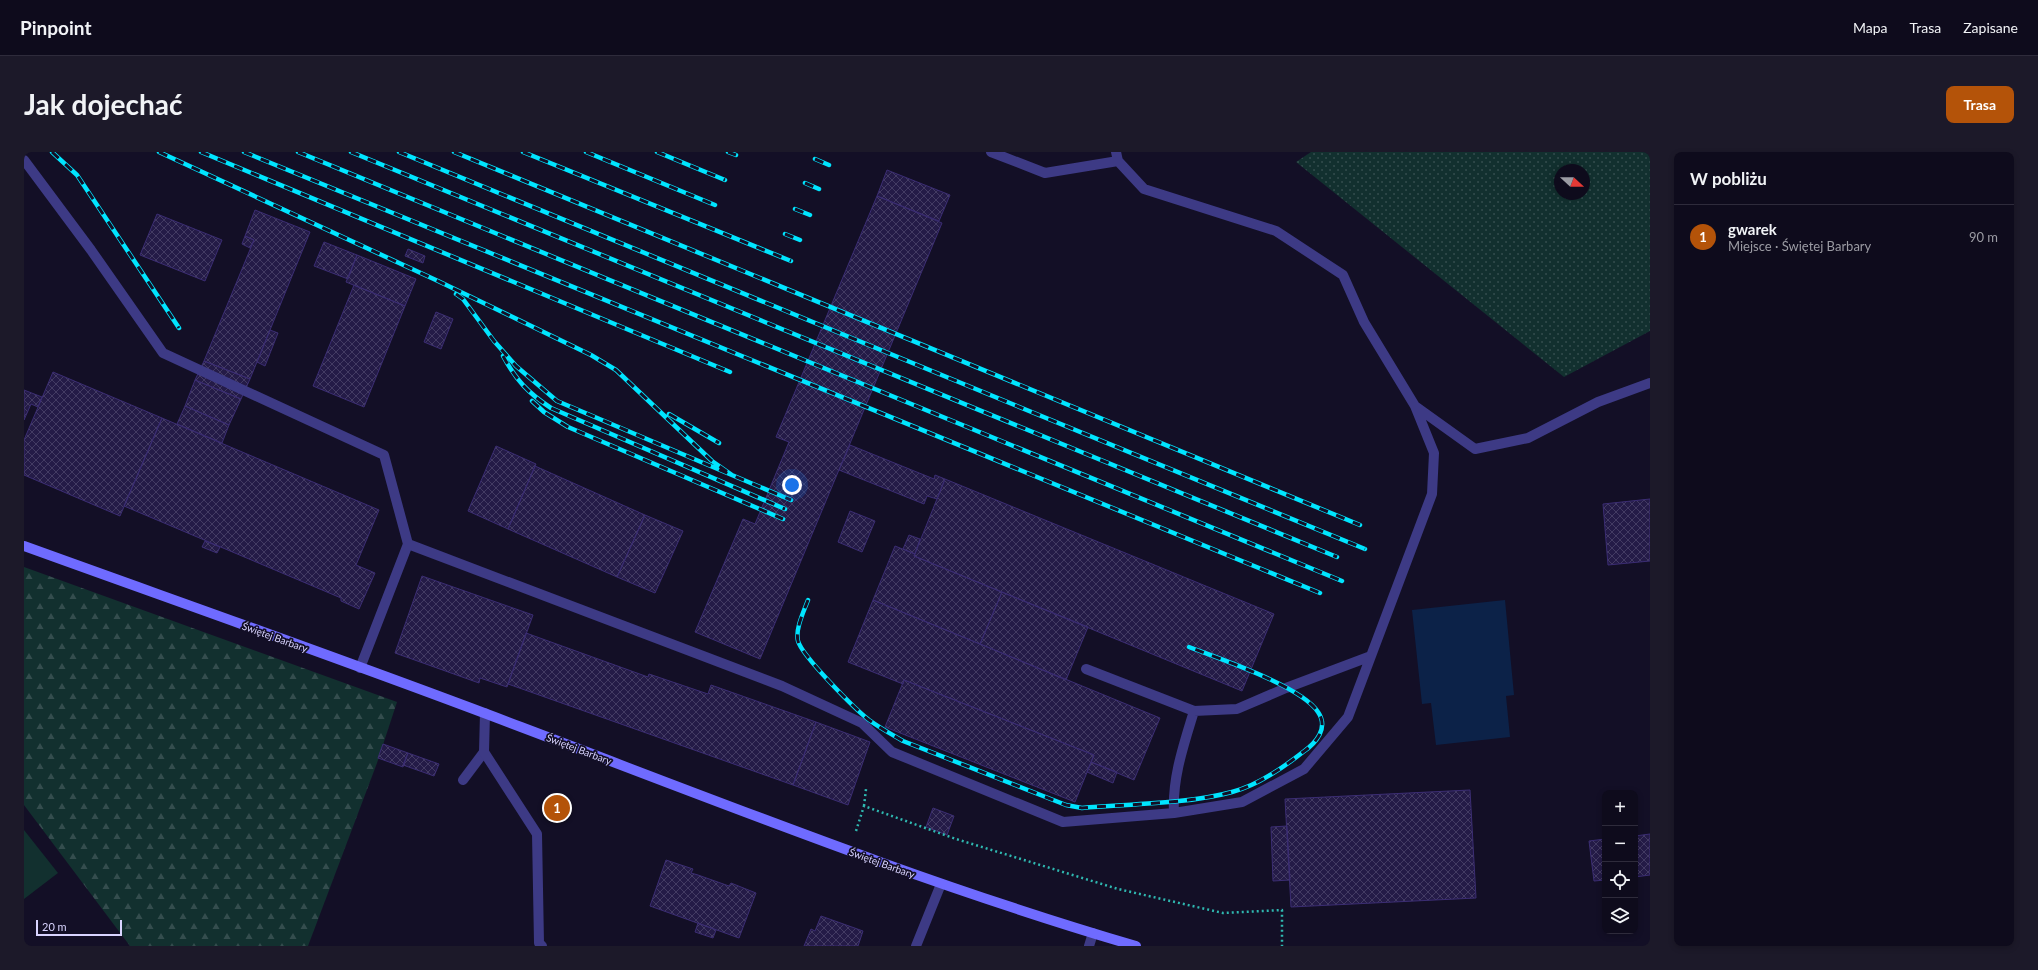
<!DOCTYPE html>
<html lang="pl">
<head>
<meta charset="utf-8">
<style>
  :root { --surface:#0e0b1c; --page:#1c1929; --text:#f1f3f6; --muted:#9b9ba3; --line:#2e2b3b; --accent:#b45309 }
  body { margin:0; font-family:Lato,sans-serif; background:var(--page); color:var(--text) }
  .controls { position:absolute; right:12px; bottom:12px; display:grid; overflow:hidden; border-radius:8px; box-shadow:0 2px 6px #0003 }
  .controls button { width:36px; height:36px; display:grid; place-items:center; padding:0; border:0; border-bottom:1px solid var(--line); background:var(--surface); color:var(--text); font:20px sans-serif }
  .compass { position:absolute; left:1530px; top:12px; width:36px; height:36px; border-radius:50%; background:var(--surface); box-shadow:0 2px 6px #0003; rotate:111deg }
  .scale { position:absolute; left:12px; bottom:10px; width:86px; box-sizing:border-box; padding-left:4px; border:2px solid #d9d4ff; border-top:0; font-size:11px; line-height:14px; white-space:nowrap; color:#d9d4ff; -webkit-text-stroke:3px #130f26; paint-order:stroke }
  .you { position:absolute; left:768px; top:333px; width:14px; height:14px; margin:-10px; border:3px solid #fff; border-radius:50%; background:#1a73e8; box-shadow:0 0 0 6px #1a73e833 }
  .badge { display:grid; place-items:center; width:26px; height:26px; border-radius:50%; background:var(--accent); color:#fff; font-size:13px; font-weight:700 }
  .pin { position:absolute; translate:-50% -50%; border:2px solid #fff; box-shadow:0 1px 4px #0006 }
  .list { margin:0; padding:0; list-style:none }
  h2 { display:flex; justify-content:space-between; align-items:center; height:52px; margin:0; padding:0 16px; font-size:17px }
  h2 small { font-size:13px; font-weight:400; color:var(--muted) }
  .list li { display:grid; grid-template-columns:26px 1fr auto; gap:12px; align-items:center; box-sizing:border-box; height:64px; padding:0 16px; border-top:1px solid var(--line) }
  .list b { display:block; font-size:15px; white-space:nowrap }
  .list p { margin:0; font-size:13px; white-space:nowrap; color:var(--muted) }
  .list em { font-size:13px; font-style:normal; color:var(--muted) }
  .icon { flex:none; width:22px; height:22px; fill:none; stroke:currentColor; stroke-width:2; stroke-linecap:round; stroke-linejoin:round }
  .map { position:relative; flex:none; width:1626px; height:794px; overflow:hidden; border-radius:8px }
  header { display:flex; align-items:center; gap:24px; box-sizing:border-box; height:56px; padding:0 20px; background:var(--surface); border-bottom:1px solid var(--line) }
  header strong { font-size:19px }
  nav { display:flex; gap:22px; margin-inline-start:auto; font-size:14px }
  .intro { display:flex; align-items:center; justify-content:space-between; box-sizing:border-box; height:96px; padding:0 24px }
  h1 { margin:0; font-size:28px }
  .button { padding:10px 18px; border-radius:8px; background:var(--accent); color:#fff; font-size:14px; font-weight:700 }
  main { display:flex; gap:24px; padding:0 24px }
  aside { flex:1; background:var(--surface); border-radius:8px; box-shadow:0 2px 6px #0003 }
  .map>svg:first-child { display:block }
</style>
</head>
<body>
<header>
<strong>Pinpoint</strong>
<nav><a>Mapa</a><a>Trasa</a><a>Zapisane</a></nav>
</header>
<div class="intro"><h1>Jak dojechać</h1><a class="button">Trasa</a></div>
<main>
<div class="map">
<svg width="1626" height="794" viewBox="0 0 1626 794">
  <defs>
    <pattern id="forest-firs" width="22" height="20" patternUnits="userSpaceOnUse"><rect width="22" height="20" fill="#12302f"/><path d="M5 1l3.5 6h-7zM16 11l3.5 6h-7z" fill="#344d4e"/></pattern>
    <pattern id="garden-dots" width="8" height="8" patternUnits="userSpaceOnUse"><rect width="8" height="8" fill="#12302f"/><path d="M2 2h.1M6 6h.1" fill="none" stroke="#344d4e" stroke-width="1.8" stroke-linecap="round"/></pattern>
    <pattern id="building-cross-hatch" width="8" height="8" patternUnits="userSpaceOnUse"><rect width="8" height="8" fill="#241b47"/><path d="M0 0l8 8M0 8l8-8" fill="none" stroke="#433b63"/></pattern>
  </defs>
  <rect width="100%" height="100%" fill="#130f26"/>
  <path fill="url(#forest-firs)" d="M 0,415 L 373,550 L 353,611 L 284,794 L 106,794 L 0,653 Z"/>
  <path fill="url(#garden-dots)" fill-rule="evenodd" d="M 1287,0 L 1626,0 L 1626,179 L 1540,225 L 1272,10 ZM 1536,18 L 1560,18 L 1560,42 L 1536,42 Z"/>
  <path fill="#12302f" d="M 0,678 L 34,721 L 0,747 Z"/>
  <path fill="#0c2248" d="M 1481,448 L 1490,543 L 1482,544 L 1486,585 L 1412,593 L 1407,551 L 1398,552 L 1388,458 Z"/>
  <path fill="url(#building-cross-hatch)" stroke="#3b2d73" d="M 863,18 L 926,43 L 915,69 L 853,44 Z
    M 853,44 L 918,71 L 736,507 L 671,480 L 719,367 L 731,372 L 765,290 L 752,285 Z
    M 231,58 L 286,80 L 226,227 L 180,209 L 230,88 L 221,84 Z
    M 133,62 L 198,88 L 181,129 L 116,103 Z
    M 221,84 L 230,88 L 226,96 L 218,92 Z
    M 300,90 L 333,103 L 324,127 L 290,114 Z
    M 384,97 L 401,104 L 399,111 L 381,104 Z
    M 333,103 L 392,127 L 381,154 L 322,130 Z
    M 330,133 L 381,154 L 340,255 L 289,234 Z
    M 412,160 L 429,167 L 417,197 L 400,190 Z
    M 246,178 L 254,181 L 241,214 L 233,210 Z
    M 180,209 L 226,227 L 217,247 L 171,228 Z
    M 29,220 L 138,266 L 96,364 L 0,323 L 0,288 Z
    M 171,228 L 217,247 L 205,273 L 161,254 Z
    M 0,238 L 18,245 L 14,255 L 7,252 L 0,268 Z
    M 161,254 L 205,273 L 198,291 L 153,272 Z
    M 138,266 L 355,358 L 332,413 L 351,421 L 335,457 L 317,449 L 317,446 L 100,354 Z
    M 826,293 L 910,327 L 911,323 L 921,327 L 913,347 L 903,344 L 900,352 L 815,318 Z
    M 472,294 L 512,312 L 484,377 L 444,359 Z
    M 511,314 L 621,363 L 593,425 L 484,377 Z
    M 921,327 L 1250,462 L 1218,539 L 890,404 Z
    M 1626,347 L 1626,409 L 1584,413 L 1579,352 Z
    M 826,359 L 851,369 L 838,400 L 814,390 Z
    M 621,363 L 659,379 L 631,441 L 593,425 Z
    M 885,383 L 896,387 L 891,402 L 879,397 Z
    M 181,389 L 196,395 L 193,401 L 178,395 Z
    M 871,394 L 891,402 L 890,404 L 978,440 L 956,492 L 849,448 Z
    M 398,424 L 509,463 L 483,535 L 456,526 L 455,531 L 371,501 Z
    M 978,440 L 1064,475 L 1042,528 L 956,492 Z
    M 849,448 L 1136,566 L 1110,628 L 1067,610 L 1070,603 L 880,528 L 879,532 L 824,510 Z
    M 502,481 L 624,525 L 625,522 L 684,542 L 687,533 L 792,570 L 769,633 L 484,532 Z
    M 880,528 L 1070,603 L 1051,650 L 861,575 Z
    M 792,570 L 846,590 L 824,653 L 769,633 Z
    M 359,592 L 384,601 L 379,615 L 354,606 Z
    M 384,601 L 415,612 L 410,624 L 379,613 Z
    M 1067,610 L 1093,620 L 1089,631 L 1063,620 Z
    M 1446,638 L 1452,746 L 1267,755 L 1261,647 Z
    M 909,656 L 930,664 L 923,683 L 902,675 Z
    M 1263,674 L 1266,728 L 1249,729 L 1247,675 Z
    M 1626,682 L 1626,723 L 1611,725 L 1611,684 Z
    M 1581,687 L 1581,728 L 1570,729 L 1565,689 Z
    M 642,708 L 669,717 L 667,721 L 674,723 L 705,734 L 707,731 L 732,741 L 715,786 L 626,754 Z
    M 797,764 L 839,779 L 834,794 L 780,794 L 787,777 L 791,779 Z
    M 674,771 L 692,778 L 689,786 L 671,780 Z"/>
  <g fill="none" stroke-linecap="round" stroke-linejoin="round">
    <path stroke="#2fb8b0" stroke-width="2.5" stroke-dasharray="2 3" stroke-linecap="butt" d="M 840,654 L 842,637
      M 832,679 L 840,654 L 932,687 L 1094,737 L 1199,761 L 1258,758 L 1258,794"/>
    <path stroke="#3d3a85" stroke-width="10" d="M 967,0 L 1021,21 L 1094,9
      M 1092,0 L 1094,9 L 1120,37 L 1252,79 L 1319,123 L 1340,170 L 1391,254 L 1451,297 L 1504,286 L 1574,250 L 1626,231
      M 0,8 L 67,98 L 139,201 L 360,303 L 384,392
      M 336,516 L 384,392 L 758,534 L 838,571 L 868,600 L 1039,670 L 1150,661 L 1218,650 L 1280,617 L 1324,565 L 1408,342 L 1410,301 L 1391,254
      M 1062,517 L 1170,559 C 1160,592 1148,626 1150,661
      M 1170,559 L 1213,557 L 1262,536 L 1347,504
      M 439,628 L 460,600"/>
    <path stroke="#3d3a85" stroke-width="10" d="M 461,561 L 460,600 L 513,682 L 515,791 L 518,794
      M 892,794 L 917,732
      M 1065,794 L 1069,781"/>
    <path stroke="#6f6bff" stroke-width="10" d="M 0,394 C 166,454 332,512 497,575 C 701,652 903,733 1112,794"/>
    <defs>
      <path id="rail" d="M 28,0 L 53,23 L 155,176
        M 135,0 L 414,129 L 567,203 L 592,218 L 688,309 L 708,323
        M 177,0 L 706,220
        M 220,0 L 1296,441
        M 274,0 L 1318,429
        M 327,0 L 1313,405
        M 375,0 L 1341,397
        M 430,0 L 1336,373
        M 499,0 L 767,109
        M 562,0 L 691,53
        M 633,0 L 701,28
        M 704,0 L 712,3
        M 791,7 L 805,13
        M 781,31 L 795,37
        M 771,57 L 786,63
        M 761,82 L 776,88
        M 432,142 L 439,147 L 470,189 L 492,214 L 533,249 L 767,348
        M 479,204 C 492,228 504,241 527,256 L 761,357
        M 508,249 L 520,260 L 544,275 L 759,367
        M 645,262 L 695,291
        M 784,448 C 780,459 771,477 774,489 C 778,504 831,557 845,568 C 856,576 867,582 879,589 L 1042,653 L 1058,656 C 1104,652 1164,652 1208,640 C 1232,634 1260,615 1279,600 C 1292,591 1305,576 1294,560 C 1277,534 1196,507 1165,495"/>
    </defs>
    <use href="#rail" stroke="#00e5ff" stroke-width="4.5"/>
    <use href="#rail" stroke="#130f26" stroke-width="3" stroke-dasharray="9" stroke-linecap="butt"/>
  </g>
  <g text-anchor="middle" stroke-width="3.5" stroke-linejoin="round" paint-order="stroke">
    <g font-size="10" fill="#d9d4ff" stroke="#130f26">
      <text transform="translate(251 485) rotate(20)" y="4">Świętej Barbary</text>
      <text transform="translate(555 597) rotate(21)" y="4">Świętej Barbary</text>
      <text transform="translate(858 711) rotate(20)" y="4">Świętej Barbary</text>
    </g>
  </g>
</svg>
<div class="controls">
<button>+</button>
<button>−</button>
<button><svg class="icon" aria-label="locate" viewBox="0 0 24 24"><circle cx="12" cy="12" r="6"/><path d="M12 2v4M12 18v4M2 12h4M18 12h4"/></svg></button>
<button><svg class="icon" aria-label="layers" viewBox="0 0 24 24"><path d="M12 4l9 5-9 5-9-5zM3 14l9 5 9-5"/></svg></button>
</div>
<svg class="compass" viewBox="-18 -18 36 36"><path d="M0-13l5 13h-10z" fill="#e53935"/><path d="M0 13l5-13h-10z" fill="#9b9ba3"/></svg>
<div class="scale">20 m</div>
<div class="you"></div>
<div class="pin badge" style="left:533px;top:656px">1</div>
</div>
<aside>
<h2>W pobliżu<small></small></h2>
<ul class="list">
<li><span class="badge">1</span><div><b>gwarek</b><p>Miejsce · Świętej Barbary</p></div><em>90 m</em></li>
</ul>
</aside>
</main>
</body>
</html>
